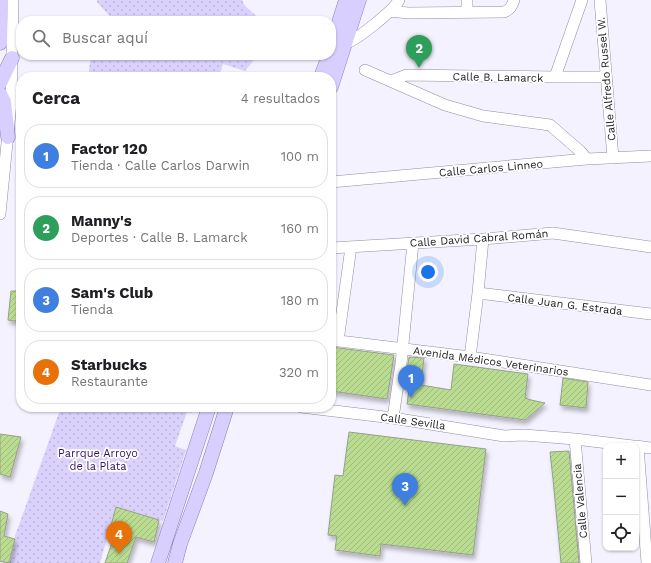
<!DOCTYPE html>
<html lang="es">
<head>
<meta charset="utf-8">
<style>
  :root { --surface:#fff; --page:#f2f2f2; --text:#202124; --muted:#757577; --line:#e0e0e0; --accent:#426013 }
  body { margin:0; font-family:"Work Sans",sans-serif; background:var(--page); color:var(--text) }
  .controls { position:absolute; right:12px; bottom:12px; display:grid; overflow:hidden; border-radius:8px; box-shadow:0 1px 3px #0004 }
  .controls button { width:36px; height:36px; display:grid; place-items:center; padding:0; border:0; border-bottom:1px solid var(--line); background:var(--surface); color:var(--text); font:20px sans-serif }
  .you { position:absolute; left:428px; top:272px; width:14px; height:14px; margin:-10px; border:3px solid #fff; border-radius:50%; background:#1a73e8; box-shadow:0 0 0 6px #1a73e833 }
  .badge { display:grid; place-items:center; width:26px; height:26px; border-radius:50%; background:var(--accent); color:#fff; font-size:13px; font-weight:700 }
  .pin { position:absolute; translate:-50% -33px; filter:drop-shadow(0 1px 2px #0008) }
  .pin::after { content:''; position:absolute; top:21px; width:14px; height:12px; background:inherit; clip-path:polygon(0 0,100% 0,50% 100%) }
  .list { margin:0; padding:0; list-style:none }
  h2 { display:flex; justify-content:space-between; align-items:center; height:52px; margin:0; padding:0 16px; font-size:17px }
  h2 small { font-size:13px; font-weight:400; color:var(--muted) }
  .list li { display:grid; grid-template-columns:26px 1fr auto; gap:12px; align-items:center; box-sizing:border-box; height:64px; margin:0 8px 8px; padding:0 8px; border:1px solid var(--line); border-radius:16px }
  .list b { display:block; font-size:15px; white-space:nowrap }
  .list p { margin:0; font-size:13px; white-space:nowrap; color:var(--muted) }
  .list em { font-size:13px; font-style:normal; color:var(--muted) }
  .icon { flex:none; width:22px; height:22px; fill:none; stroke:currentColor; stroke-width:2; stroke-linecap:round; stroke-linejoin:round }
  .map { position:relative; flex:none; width:651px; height:563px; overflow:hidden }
  .search { position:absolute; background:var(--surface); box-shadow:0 1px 3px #0004; left:16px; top:16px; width:320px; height:44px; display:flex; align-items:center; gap:10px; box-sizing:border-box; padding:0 14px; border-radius:16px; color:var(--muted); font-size:15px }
  .panel { position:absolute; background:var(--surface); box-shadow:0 1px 3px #0004; left:16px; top:72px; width:320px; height:340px; border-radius:16px }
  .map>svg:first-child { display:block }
</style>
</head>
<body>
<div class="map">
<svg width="651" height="563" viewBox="0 0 651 563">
  <defs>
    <pattern id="park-dots" width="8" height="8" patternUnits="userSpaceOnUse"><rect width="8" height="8" fill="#dad2fc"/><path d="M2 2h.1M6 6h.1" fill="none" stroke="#bbb4d8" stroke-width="1.8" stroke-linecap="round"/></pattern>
    <pattern id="building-hatch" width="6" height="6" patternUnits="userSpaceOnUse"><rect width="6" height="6" fill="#b9dc91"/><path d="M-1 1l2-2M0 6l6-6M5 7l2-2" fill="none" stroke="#9fbc7d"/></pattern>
    <filter id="shadow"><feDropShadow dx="2" dy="4" stdDeviation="2" flood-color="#0004"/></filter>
  </defs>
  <rect width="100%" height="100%" fill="#f4f2ff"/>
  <path fill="url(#park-dots)" d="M 97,0 L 242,0 L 245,6 L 262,21 L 114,21 L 97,2 Z
    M 91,55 L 258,55 L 245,71 L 223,64 L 219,77 L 88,77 Z
    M 61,407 L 194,407 L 192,413 L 187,412 L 175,446 L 186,450 L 163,521 L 116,508 L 100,563 L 9,563 L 15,536 Z"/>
  <path fill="url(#building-hatch)" stroke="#97a08d" filter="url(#shadow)" d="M 11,291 L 21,291 L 21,322 L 8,320 Z
    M 331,347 L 394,355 L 387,399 L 331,391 Z
    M 409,357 L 424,358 L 421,385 L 451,390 L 454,364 L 528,374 L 525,398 L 531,400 L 545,403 L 525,420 L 407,404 L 410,383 L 405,383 Z
    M 563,378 L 588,382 L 586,408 L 560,405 Z
    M 349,432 L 486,449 L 473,555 L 381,544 L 380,556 L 335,550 L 337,536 L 328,535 L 335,475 L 343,476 Z
    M 0,434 L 21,437 L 10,477 L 0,474 Z
    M 569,451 L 579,563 L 561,563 L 553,479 L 550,452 Z
    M 116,507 L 159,520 L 154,542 L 136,537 L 127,563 L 105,563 L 116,531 L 110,529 Z
    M 0,511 L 8,514 L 4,536 L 15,539 L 9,563 L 0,561 Z"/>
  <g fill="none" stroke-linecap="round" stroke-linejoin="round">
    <defs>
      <path id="minor" d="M 600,0 L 613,158
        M 390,11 L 408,13 L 504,12 C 510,10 512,6 514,0
        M 467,12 L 467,0
        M 340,43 C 343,44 343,44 346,43 C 357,40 394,10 399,0
        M 365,70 L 445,105 L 483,116 L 550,125 L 580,151 L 587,159
        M 555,77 L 582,0
        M 391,81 L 406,75 L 555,77 L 606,77
        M 331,182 L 587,159 L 651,156
        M 0,214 L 11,103 L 13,0
        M 331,248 L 483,239 L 553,233 L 651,247
        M 478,293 L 651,314
        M 331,340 L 470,357 L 651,385
        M 338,341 L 351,247
        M 470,357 L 478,293 L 483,239
        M 301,407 L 393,418 L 504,436 L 524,435 L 575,439 L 633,446
        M 393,418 L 401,364 L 413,243
        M 575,439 L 586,563
        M 636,446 L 651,448
        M 638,447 L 647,563"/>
      <path id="major" d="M 0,43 L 1,0
        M 331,48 L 346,0
        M 321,77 L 329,55
        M 0,83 L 12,58
        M 331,87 L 359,0
        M 0,94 L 4,102 L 8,137
        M 158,563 L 209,407
        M 175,563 L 180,544 L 206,473 L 227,407"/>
    </defs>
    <use href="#minor" stroke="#918ea2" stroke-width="12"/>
    <use href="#major" stroke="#887db2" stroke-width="15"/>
    <use href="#minor" stroke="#fff" stroke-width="11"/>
    <use href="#major" stroke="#d9cffe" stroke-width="14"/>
  </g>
  <g text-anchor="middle" stroke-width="3.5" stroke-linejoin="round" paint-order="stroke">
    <g font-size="11" fill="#212028" stroke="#fff">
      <text transform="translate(498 77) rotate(1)" y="4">Calle B. Lamarck</text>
      <text transform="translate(606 79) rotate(-95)" y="4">Calle Alfredo Russel W.</text>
      <text transform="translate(491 168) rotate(-5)" y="4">Calle Carlos Linneo</text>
      <text transform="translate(479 238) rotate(-4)" y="4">Calle David Cabral Román</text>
      <text transform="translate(565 304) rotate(7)" y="4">Calle Juan G. Estrada</text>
      <text transform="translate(491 361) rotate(8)" y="4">Avenida Médicos Veterinarios</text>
      <text transform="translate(413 421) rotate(8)" y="4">Calle Sevilla</text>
      <text transform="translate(580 501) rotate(-95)" y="4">Calle Valencia</text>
    </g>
    <g font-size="11" fill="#321066" stroke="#fff">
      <text x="98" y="457">Parrque Arroyo<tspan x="98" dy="13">de la Plata</tspan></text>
    </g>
  </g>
</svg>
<div class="controls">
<button>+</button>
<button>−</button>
<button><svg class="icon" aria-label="locate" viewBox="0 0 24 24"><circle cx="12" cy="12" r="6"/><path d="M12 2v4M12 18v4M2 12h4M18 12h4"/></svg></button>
</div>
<div class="you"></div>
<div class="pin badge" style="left:411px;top:398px;background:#3f7fe0">1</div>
<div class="pin badge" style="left:419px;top:68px;background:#2e9e5b">2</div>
<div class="pin badge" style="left:405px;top:506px;background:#3f7fe0">3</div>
<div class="pin badge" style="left:119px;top:554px;background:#e8710a">4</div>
<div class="search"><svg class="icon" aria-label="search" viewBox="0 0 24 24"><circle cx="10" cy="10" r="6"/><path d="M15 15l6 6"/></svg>Buscar aquí</div>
<section class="panel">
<h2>Cerca<small>4 resultados</small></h2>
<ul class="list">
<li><span class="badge" style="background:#3f7fe0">1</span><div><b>Factor 120</b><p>Tienda · Calle Carlos Darwin</p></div><em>100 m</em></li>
<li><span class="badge" style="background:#2e9e5b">2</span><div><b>Manny's</b><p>Deportes · Calle B. Lamarck</p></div><em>160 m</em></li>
<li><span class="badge" style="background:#3f7fe0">3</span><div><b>Sam's Club</b><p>Tienda</p></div><em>180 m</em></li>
<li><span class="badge" style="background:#e8710a">4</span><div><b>Starbucks</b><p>Restaurante</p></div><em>320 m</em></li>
</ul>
</section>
</div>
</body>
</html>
